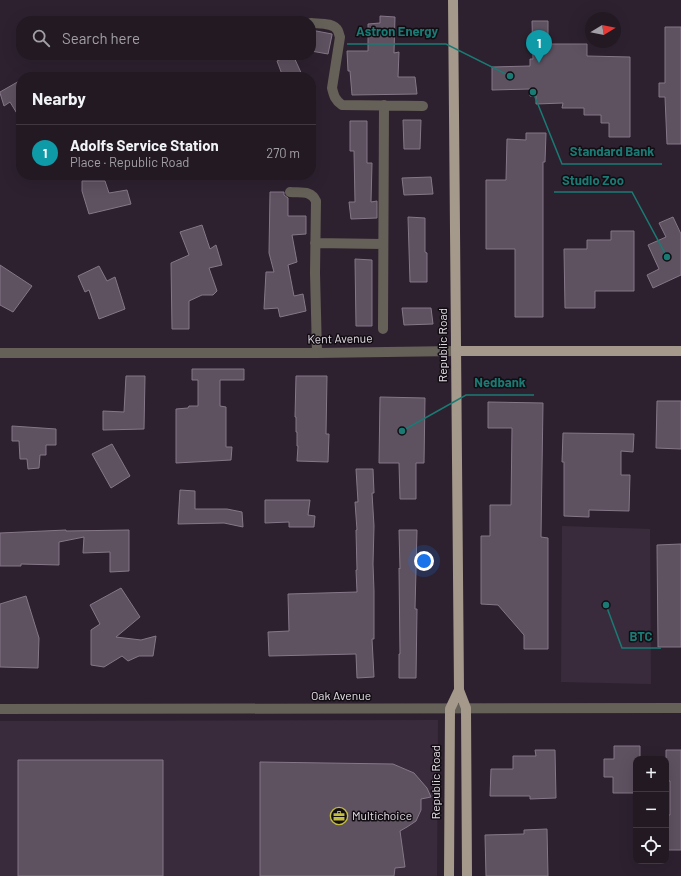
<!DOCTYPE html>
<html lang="en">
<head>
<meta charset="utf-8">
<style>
  :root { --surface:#221923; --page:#2a222b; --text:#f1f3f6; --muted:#a2a0a6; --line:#3f3841; --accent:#c3bd3e }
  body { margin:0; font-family:Barlow,sans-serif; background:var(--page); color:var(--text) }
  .controls { position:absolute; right:12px; bottom:12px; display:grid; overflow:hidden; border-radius:8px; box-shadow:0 4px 16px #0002 }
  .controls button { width:36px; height:36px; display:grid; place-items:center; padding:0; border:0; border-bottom:1px solid var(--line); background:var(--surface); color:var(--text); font:20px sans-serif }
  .compass { position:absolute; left:585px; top:12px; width:36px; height:36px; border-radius:50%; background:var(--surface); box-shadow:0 4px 16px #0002; rotate:80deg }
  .you { position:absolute; left:424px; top:561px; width:14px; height:14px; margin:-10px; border:3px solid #fff; border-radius:50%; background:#1a73e8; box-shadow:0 0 0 6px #1a73e833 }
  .badge { display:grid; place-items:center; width:26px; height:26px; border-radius:50%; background:var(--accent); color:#fff; font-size:13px; font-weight:700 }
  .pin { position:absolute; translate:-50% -33px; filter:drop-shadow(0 1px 2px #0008) }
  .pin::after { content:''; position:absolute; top:21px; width:14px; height:12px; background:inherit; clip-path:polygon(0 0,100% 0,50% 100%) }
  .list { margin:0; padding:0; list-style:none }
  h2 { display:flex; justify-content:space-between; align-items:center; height:52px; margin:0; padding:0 16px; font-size:17px }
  h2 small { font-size:13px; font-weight:400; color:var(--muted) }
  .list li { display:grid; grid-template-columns:26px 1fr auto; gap:12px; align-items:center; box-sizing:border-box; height:56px; padding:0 16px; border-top:1px solid var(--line) }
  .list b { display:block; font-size:15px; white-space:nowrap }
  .list p { margin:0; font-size:13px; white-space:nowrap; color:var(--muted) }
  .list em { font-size:13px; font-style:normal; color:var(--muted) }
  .icon { flex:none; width:22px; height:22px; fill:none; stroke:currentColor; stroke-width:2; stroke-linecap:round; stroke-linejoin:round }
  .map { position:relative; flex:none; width:681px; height:876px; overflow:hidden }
  .search { position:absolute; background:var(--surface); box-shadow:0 4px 16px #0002; left:16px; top:16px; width:300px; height:44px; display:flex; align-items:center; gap:10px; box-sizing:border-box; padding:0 14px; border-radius:16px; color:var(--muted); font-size:15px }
  .panel { position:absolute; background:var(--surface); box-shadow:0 4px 16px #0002; left:16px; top:72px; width:300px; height:108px; border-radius:16px }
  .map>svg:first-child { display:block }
</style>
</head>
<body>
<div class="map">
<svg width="681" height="876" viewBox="0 0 681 876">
  <rect width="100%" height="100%" fill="#2d212f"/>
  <path fill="#3a2b3c" d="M 562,526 L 650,529 L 651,684 L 561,682 Z
    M 438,720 L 437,876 L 0,876 L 0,721 Z"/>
  <path fill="#5e5160" stroke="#857787" d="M 380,16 L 395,17 L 394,53 L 399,52 L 398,77 L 415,77 L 417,94 L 352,95 L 350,71 L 348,71 L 347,51 L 368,51 L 368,24 L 380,23 Z
    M 532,21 L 548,21 L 548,44 L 587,44 L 587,56 L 630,57 L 630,137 L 609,137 L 609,123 L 601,123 L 601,115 L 584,115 L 584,108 L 562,108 L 563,103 L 536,104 L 536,96 L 530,96 L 530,89 L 492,90 L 492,67 L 530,66 L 530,59 L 533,59 Z
    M 665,27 L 681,27 L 681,144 L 667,144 L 665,97 L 659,97 L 659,83 L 665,83 Z
    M 311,30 L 332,34 L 332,35 L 328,54 L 311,51 Z
    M 289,55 L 293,55 L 303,77 L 283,77 L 277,61 Z
    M 21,80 L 21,120 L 10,102 L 4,106 L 0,93 L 0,92 Z
    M 403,120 L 421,120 L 420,149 L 404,149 Z
    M 350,121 L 367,121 L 367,163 L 372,163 L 371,202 L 377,201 L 377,218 L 351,219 L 349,202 L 355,202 L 354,151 L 350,151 Z
    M 526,133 L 546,133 L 545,162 L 543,162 L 543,317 L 515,317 L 515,249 L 486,249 L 486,180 L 506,180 L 507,139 L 526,140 Z
    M 431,177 L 433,194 L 404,195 L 402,178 Z
    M 82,181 L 105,181 L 109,193 L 127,190 L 131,204 L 89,214 L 82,191 Z
    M 270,192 L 284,192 L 284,195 L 288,198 L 288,216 L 306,216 L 306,234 L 292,235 L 297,262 L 288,265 L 294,296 L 303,294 L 306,311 L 280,317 L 278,308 L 264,309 L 266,272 L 274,272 L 269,253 Z
    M 408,217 L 425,218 L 425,252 L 427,253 L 427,282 L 410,282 Z
    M 673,217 L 681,234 L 681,275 L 653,288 L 647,275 L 659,269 L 648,245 L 666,237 L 659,223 Z
    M 202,225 L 210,249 L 216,245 L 222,265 L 209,268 L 217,291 L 213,295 L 202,295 L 189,301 L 189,329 L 172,329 L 171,263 L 189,255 L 180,232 Z
    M 611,231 L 634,231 L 634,291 L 595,291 L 595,308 L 565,308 L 564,249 L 587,249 L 587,240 L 611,240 Z
    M 355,259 L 372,260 L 372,326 L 356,326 Z
    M 0,265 L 32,286 L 13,312 L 0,305 Z
    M 99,266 L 107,281 L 115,277 L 125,309 L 99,319 L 89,290 L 85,292 L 78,276 Z
    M 402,308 L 431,308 L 433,324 L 404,325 Z
    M 192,369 L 244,369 L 244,380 L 220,380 L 220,406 L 226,407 L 226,447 L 232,447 L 231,460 L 176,463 L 176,409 L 188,408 L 189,406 L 198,406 L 198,380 L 192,380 Z
    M 126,376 L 145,376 L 144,429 L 103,430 L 103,411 L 124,412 Z
    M 296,376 L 327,376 L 326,434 L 329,434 L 328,462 L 297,461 L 298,446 L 297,446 L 297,432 L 296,432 L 296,417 L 295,417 Z
    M 380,397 L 425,398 L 424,463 L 416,463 L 416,499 L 400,499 L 399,463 L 379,463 Z
    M 657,401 L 681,401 L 681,449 L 656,448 Z
    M 488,402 L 543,403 L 541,537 L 548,538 L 548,649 L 524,649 L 524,635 L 498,605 L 481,604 L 481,536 L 490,536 L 490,505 L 511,505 L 512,428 L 488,428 Z
    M 12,426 L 56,429 L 56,445 L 46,445 L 46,455 L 40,455 L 39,468 L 28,469 L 27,459 L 20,459 L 19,441 L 12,441 Z
    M 563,433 L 634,434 L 633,452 L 621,451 L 621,475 L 630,475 L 629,511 L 589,510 L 589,517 L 564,516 L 564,462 L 562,462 Z
    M 112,444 L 130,476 L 111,488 L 92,454 Z
    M 356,469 L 373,469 L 374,493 L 372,493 L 374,526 L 373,564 L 374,591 L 374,639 L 372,639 L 374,677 L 357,678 L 356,654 L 269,656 L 268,632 L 289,631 L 288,594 L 357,592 L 356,570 L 357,570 L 356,530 L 357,530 L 355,502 L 358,502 Z
    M 180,490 L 195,491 L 195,509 L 227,509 L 242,512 L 243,527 L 224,523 L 178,524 Z
    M 265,500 L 310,500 L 308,515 L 315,516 L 314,527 L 289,527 L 289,522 L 265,523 Z
    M 66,530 L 66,531 L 129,530 L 129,571 L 110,572 L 110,552 L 83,553 L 84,537 L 59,542 L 59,565 L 21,564 L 21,566 L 0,566 L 0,533 Z
    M 399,530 L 417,530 L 415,609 L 417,609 L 416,678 L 399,678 L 399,654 L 400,654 L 399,568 L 400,569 Z
    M 681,544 L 681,647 L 658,647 L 657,545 Z
    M 121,588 L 140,617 L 116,637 L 141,640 L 156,636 L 153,656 L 139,656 L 128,661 L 122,656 L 104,667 L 91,665 L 91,630 L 100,624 L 90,605 Z
    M 26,596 L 39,638 L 38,668 L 0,667 L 0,604 Z
    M 614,746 L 640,746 L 640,759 L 636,759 L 636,793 L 613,793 L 613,777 L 604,777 L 604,759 L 614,759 Z
    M 535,750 L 555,750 L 556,798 L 530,799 L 530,796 L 490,796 L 491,769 L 513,769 L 513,756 L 536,756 Z
    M 666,750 L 681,750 L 681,850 L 666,850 L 666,815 L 670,815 L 670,781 L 666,781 Z
    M 18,760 L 163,760 L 163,876 L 18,876 Z
    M 260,762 L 393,764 L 414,773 L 427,788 L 431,797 L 421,799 L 421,810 L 416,821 L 407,827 L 400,831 L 405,867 L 395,868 L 394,876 L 260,876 Z
    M 547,829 L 548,876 L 486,876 L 485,835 L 524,834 L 524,830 Z"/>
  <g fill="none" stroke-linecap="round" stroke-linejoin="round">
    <path stroke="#656058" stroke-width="10" d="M 311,23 C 319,24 334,22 338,31 C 339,33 339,35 340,37 L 332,88 C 334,96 335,100 342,105 L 423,106
      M 290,192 C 301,193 311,190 316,201 L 315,273 L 317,353
      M 315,243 L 383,244
      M 383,329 L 384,105
      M 0,353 L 317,353 L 456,351
      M 0,709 L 681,708"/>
    <path stroke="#a4998a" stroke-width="10" d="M 453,0 L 459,690 L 466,708 L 467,876
      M 456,351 L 681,351
      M 449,876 L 450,709 L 459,690"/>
  </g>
  <defs>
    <symbol id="office-ring" viewBox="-11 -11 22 22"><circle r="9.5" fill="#120d13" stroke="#c3bd3e" stroke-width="1.5"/><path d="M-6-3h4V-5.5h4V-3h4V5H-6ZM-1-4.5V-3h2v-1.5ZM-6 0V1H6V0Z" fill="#c3bd3e"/></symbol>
  </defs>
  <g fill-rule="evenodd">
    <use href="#office-ring" x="329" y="806" width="20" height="20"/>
  </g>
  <g text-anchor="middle" stroke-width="3" stroke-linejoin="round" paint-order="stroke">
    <g font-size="12" fill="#e5dde6" stroke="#120d13">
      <text transform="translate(340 339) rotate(-1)" y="4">Kent Avenue</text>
      <text transform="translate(443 345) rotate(-90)" y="4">Republic Road</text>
      <text x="341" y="700">Oak Avenue</text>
      <text transform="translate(436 782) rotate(-90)" y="4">Republic Road</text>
    </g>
    <g font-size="12" fill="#e5dde6" stroke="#120d13" text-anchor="start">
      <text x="352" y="820">Multichoice</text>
    </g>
  </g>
  <path fill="none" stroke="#1a7b74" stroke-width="1.5" d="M510 76L446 44H347M533 92L562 164H662M667 257L632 192H554M402 431L466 395H534M606 605L622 648H661"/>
  <g fill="#1a7b74" stroke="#120d13" stroke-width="1.5">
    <circle cx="510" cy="76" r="4"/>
    <circle cx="533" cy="92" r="4"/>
    <circle cx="667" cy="257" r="4"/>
    <circle cx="402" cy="431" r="4"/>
    <circle cx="606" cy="605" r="4"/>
  </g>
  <g font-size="13" text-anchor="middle" font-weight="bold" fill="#1a7b74" stroke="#120d13" stroke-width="3" stroke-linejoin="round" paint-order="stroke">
    <text x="397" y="36">Astron Energy</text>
    <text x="612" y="156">Standard Bank</text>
    <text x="593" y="185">Studio Zoo</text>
    <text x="500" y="387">Nedbank</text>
    <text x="641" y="641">BTC</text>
  </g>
</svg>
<div class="controls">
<button>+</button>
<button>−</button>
<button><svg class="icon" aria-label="locate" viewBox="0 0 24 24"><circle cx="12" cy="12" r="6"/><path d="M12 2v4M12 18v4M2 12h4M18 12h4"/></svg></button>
</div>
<svg class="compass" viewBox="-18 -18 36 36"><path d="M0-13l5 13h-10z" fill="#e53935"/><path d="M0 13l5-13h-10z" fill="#a2a0a6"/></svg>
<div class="you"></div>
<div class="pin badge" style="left:539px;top:63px;background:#0f9aa8">1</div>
<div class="search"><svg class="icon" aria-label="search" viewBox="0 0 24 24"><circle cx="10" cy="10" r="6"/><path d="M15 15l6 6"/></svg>Search here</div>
<section class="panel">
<h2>Nearby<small></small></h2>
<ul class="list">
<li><span class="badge" style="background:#0f9aa8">1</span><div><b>Adolfs Service Station</b><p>Place · Republic Road</p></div><em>270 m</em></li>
</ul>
</section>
</div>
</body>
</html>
